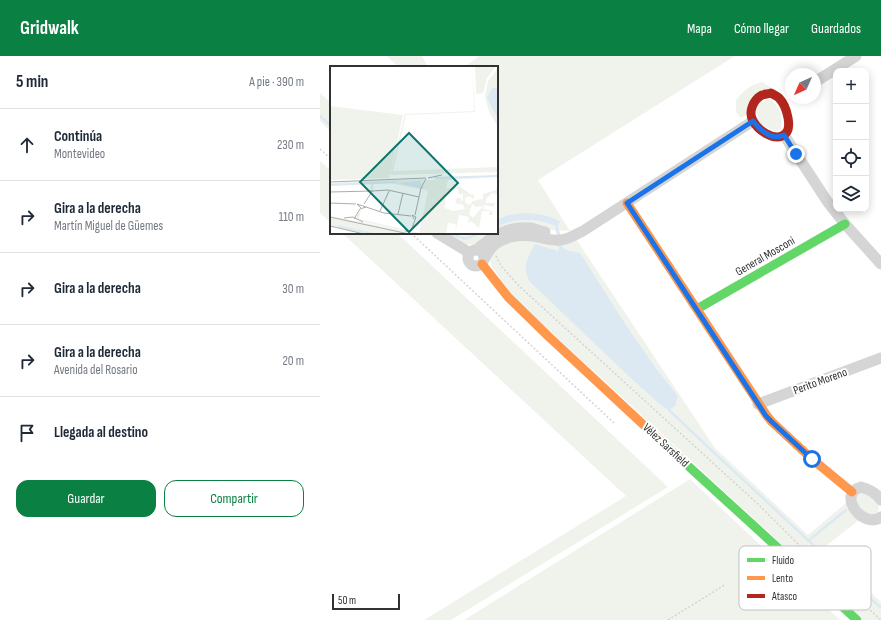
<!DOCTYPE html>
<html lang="es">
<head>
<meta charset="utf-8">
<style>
  :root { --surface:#fff; --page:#f2f2f3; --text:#1f2937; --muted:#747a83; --line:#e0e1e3; --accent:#0b8043 }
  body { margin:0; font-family:"Sofia Sans Condensed",sans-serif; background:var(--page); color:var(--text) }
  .controls { position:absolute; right:12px; top:12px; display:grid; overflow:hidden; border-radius:8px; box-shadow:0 2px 10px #0003 }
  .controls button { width:36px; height:36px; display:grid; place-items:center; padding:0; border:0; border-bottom:1px solid var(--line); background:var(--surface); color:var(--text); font:20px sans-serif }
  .compass { position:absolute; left:465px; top:12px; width:36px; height:36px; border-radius:50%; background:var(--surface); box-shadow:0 2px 10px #0003; rotate:225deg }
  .scale { position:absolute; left:12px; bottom:10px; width:68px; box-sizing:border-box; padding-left:4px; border:2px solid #313131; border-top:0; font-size:11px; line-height:14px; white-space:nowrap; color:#313131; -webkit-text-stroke:3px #fff; paint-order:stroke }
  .stop { position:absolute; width:12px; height:12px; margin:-9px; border:3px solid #1a73e8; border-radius:50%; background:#fff }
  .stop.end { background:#1a73e8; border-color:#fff; box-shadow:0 1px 4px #0008 }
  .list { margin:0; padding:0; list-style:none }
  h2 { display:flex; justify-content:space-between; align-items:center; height:52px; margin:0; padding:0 16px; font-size:17px }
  h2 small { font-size:13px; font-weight:400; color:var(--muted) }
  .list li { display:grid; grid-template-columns:26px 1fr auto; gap:12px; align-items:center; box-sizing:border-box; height:72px; padding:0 16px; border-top:1px solid var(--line) }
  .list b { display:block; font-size:15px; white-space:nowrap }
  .list p { margin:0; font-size:13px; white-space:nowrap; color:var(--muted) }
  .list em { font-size:13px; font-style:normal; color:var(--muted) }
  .actions { display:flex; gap:8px; padding:12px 16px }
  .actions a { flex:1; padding:9px 0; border:1px solid var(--accent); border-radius:12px; text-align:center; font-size:14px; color:var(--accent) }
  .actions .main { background:var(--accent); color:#fff }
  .icon { flex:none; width:22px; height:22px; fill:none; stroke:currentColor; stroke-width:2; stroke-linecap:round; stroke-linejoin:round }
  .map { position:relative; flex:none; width:561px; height:564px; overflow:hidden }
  header { display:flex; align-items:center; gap:24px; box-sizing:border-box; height:56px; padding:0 20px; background:var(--accent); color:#fff }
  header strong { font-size:19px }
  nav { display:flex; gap:22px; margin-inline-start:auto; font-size:14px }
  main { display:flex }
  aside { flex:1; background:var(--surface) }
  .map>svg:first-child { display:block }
</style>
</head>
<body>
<header>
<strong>Gridwalk</strong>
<nav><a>Mapa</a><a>Cómo llegar</a><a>Guardados</a></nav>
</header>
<main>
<aside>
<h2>5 min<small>A pie · 390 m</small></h2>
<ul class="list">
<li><svg class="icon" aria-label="ahead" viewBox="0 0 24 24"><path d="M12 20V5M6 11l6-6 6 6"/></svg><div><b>Continúa</b><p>Montevideo</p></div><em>230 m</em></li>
<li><svg class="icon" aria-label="right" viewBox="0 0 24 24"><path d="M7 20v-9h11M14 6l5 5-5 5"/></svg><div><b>Gira a la derecha</b><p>Martín Miguel de Güemes</p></div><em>110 m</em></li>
<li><svg class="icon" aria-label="right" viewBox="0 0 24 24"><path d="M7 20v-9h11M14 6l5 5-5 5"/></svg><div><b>Gira a la derecha</b></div><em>30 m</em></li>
<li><svg class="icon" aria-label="right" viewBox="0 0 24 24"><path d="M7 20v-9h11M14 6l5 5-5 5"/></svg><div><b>Gira a la derecha</b><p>Avenida del Rosario</p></div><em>20 m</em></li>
<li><svg class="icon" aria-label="arrive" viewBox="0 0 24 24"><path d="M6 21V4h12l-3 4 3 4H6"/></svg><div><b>Llegada al destino</b></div></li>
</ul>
<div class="actions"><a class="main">Guardar</a><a>Compartir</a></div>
</aside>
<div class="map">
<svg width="561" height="564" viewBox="0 0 561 564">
  <rect width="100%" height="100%" fill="#fff"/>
  <path fill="#f0f3ec" d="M 67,0 L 102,0 L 108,11 L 78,11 Z
    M 159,0 L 415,0 L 218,124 L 250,175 L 230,174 L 177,176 L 177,11 L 144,11 Z
    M 442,26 L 452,32 L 426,59 L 421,62 L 416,56 L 416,44 C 424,34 429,30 442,26 Z
    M 0,37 L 11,47 L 11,76 L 0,65 Z
    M 450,43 C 462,54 462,57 461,73 L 456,76 L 440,68 L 436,53 L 438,47 Z
    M 0,105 L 11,115 L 11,167 L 0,157 Z
    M 22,177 L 77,177 L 348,431 L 131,564 L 104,564 L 306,440 Z
    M 127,177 L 175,177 L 154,189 L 146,188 Z
    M 195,183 L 256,183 L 395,392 L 488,479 L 526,447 L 539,464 L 503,492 L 561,546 L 561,564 L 544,564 L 192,240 L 171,209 L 170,202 L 173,193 Z
    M 370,423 L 520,564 L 144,564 Z
    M 543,436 C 547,438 553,441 557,445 C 560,449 560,457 554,459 C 552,459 550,459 548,459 L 537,450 C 536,441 534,439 543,436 Z"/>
  <path fill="#dce9f2" d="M 205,157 C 219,158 227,158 240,166 L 238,169 L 243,192 L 249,195 L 260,197 L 306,269 L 337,314 L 358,340 L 355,350 L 349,354 L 343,351 L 315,326 L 210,226 C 201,211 208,201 215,188 L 238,195 L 239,192 L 235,170 C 217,162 194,162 177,171 L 177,164 L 188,159 Z"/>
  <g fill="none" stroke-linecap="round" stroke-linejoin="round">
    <path stroke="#dce9f2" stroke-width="2.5" d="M 0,60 L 11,70
      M 130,177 C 143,183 144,185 157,178
      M 349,354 L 389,392 L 561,552
      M 488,485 L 526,454"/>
    <path stroke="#d4d4d4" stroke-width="1.5" stroke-dasharray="2 2" stroke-linecap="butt" d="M 0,93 L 11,103
      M 91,177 L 294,367
      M 176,200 L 181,210 L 198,229 L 439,449 L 481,491 L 561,564
      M 348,564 L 406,528"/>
    <path stroke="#d5d5d5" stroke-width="11" d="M 495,26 L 536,0
      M 464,79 L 507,145 L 525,168 L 561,208
      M 117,177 L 150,197
      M148 202a8 8 0 1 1 16 0a8 8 0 1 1-16 0Z
      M 156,194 C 173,180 187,170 210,172 C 215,173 220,175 225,176
      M 165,202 C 167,198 169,194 172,191 C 182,181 199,178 213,180 C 222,182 231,185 240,184 C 248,184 256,178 263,175 L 433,65
      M 438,348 L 561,302
      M 561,444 C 556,437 549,433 541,431 C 516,438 543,474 561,461"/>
    <path stroke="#63d668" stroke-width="9" d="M 377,253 L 525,168
      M 343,387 L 537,564"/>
    <path stroke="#ff974d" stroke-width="9" d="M 307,147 L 447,360 L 452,366 L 492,403 L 532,436
      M 162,208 L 188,241 L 228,280 L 343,387"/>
    <path stroke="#b3261e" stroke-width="9" d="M 451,37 C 454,39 457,40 459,42 C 466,49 475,75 462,80 C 452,84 438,74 433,65 C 428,56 433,44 442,39 C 445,38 448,38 451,37 Z"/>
  </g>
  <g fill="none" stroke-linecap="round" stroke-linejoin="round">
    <path stroke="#1a73e8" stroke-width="5" d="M 476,98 L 464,79 C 451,85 440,74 433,65 L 307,147 L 446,360 L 452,366 L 492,403"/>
  </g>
  <g text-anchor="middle" stroke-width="4" stroke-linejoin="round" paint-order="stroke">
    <g font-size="12" fill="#313131" stroke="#fff">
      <text transform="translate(445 200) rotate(-30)" y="4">General Mosconi</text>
      <text transform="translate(500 325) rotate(-20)" y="4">Perito Moreno</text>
      <text transform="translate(346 389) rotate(43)" y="4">Vélez Sarsfield</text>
    </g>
  </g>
  <g transform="translate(10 10)">
    <rect width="168" height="168" fill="#fff"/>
    <path d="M 142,0 L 145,46 L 76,49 L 63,105 L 168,101 L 168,106 L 60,109 L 75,48 L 144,45 ZM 145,0 L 166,0 L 157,12 L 153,27 L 146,28 ZM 168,2 L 168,61 L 159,46 L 155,30 L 158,15 ZM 0,40 L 73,49 L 59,112 L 0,114 ZM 168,109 L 168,111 L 118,114 L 116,123 L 129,120 L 142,129 L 144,128 L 144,133 L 139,130 L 135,132 L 135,136 L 139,139 L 143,135 L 153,133 L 153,128 L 166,124 L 168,117 L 167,128 L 162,127 L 156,133 L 156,137 L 165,137 L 164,141 L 154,139 L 153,143 L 162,145 L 162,149 L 159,149 L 160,145 L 152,145 L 149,162 L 141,155 L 138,158 L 139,151 L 129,149 L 125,168 L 126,158 L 118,157 L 116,168 L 34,168 L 0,160 L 0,150 L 77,165 L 30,155 L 25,152 L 31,144 L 29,153 L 89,167 L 98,125 L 91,122 L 97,114 ZM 123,123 L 128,123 L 129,129 L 133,127 L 133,134 L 131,136 L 131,132 L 127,132 L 125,137 L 133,139 L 135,143 L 123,145 L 115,142 L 116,125 ZM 142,138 L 146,141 L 153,140 L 143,152 L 139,148 ZM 95,113 L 95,118 L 90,123 L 59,117 L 44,117 L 43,124 L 40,123 L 41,117 L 0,119 L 0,117 L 15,116 Z" fill="#f0f3ec" fill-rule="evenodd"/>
    <path d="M 162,22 L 168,22 L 168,53 L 157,32 ZM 90,115 L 93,122 L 99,115 L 93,123 L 67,117 Z" fill="#dce9f2"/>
    <path fill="none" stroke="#dce9f2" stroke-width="2" d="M 105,112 L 168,110M 0,119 L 67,116M 8,160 L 43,168"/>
    <path fill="none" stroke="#adadad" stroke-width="1" d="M 98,112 L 112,109M 0,116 L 96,112M 43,125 L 58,124 L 89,131M 0,126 L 43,125 L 39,125M 0,137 L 26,138M 34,138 L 41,127M 36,141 L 54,147 L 81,150M 50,145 L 59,125M 68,148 L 73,127M 85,149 L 91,122 L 96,113M 0,151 L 79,168M 14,152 L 23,151 L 33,156M 24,153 L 30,143 L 36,141 L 27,138 L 31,142M 0,160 L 34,168M 75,165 L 81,165 L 86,151 L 82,149 L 84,153"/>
    <path fill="#0f766e" fill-opacity="0.15" stroke="#0f766e" stroke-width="2" d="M 79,67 L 128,117 L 79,166 L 30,116 Z"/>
    <rect width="168" height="168" fill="none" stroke="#313131" stroke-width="2"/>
  </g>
  <rect x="419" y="490" width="132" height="64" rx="6" fill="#fff" stroke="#c1c1c1" stroke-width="1"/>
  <rect x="427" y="502" width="18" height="4" fill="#63d668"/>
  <rect x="427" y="520" width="18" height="4" fill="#ff974d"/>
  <rect x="427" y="538" width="18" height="4" fill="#b3261e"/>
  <g font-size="11" fill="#313131">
    <text x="452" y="508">Fluido</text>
    <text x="452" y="526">Lento</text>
    <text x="452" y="544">Atasco</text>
  </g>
</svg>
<div class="controls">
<button>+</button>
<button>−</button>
<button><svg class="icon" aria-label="locate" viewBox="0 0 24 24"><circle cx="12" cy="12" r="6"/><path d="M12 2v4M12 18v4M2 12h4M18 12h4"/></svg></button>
<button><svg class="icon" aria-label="layers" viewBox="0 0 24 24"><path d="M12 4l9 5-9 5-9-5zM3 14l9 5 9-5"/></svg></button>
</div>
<svg class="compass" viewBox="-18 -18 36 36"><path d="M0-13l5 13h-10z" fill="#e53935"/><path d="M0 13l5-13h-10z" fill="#747a83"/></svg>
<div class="scale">50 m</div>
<div class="stop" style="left:492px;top:403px"></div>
<div class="stop end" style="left:476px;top:98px"></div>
</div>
</main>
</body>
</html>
